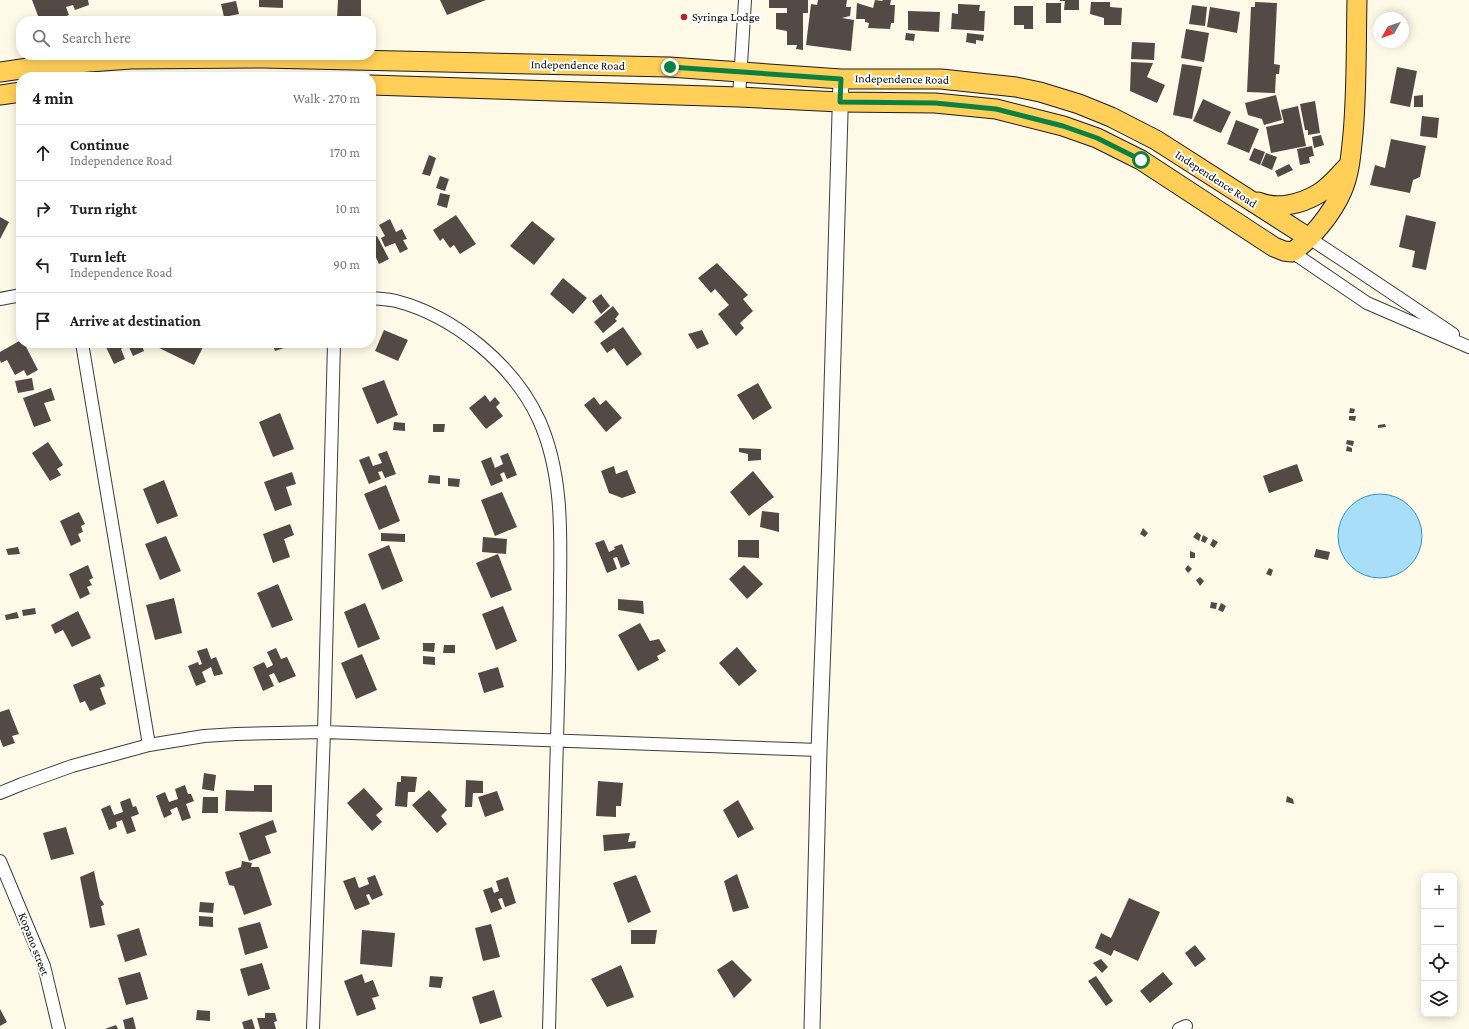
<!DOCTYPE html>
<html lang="en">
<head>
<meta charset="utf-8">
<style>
  :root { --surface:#fff; --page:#f6f6f6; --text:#222; --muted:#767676; --line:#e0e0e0 }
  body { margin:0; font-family:"Crimson Pro",serif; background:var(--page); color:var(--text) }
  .controls { position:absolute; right:12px; bottom:12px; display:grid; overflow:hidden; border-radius:8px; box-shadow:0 2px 10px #0003 }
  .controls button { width:36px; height:36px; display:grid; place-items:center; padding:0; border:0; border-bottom:1px solid var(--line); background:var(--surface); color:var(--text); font:20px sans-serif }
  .compass { position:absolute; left:1373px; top:12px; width:36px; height:36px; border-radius:50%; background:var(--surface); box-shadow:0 2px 10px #0003; rotate:230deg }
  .stop { position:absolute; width:12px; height:12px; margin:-9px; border:3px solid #0b8043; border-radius:50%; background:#fff }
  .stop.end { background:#0b8043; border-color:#fff; box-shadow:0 1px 4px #0008 }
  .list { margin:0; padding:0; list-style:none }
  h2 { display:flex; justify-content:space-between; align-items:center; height:52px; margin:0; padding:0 16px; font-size:17px }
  h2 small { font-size:13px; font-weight:400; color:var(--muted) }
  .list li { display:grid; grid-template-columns:26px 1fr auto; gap:12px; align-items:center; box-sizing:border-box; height:56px; padding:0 16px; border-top:1px solid var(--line) }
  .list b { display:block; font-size:15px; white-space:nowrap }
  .list p { margin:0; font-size:13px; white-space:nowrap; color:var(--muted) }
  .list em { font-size:13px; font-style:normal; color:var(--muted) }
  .icon { flex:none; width:22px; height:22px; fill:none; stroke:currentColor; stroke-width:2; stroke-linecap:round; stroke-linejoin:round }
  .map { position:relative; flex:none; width:1469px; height:1029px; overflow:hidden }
  .search { position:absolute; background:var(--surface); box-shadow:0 2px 10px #0003; left:16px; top:16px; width:360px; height:44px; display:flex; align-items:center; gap:10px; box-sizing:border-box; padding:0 14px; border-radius:16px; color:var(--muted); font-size:15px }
  .panel { position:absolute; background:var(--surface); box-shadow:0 2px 10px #0003; left:16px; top:72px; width:360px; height:276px; border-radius:16px }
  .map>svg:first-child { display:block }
</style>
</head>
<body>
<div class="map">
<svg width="1469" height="1029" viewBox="0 0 1469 1029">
  <rect width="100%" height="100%" fill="#fff9e7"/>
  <path fill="#a9def9" stroke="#2c98d4" d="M1338 536a42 42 0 1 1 84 0a42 42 0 1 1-84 0Z"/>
  <path fill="#534a46" d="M 32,0 L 88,0 L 89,5 L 75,10 L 73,5 L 66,7 L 69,15 L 53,21 L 40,21 Z
    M 259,0 L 283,0 L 283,8 L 259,7 Z
    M 338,0 L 361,0 L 361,20 L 337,19 Z
    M 440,0 L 486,0 L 447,15 Z
    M 769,0 L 808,0 L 808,13 L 803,13 L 803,50 L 796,49 L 797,45 L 787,45 L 787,31 L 776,29 L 776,13 L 787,13 L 787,8 L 769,8 Z
    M 818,0 L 847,0 L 846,7 L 851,7 L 850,16 L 842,18 L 854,20 L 851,51 L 806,45 L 811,4 L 817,5 Z
    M 875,0 L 882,1 L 883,0 L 891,0 L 890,5 L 895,5 L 894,23 L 891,23 L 890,29 L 868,28 L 869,23 L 865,22 L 865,19 L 856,19 L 857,3 L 873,8 Z
    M 1060,0 L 1079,0 L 1079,10 L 1064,10 L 1065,1 L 1060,1 Z
    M 236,1 L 239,14 L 224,17 L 221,4 Z
    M 1091,2 L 1110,2 L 1110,7 L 1122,8 L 1121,25 L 1104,25 L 1104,18 L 1090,14 Z
    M 1255,2 L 1277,3 L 1274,64 L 1280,65 L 1279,74 L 1276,74 L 1275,93 L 1247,92 L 1251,7 L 1255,7 Z
    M 1046,3 L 1061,3 L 1061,23 L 1046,23 Z
    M 958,4 L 980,5 L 979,11 L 985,11 L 984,31 L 951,29 L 952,13 L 958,14 Z
    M 1192,5 L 1207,7 L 1205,26 L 1189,24 Z
    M 1014,6 L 1033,6 L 1033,29 L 1024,29 L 1024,25 L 1014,25 Z
    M 1210,7 L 1240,12 L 1237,33 L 1207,27 Z
    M 908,11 L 940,12 L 939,32 L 908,30 Z
    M 1186,29 L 1209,33 L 1204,62 L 1181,58 Z
    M 906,33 L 915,34 L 914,41 L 905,40 Z
    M 967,33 L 984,35 L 983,41 L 976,40 L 976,44 L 966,42 Z
    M 1132,42 L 1155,43 L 1154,60 L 1131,59 Z
    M 1131,62 L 1153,63 L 1147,77 L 1165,85 L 1157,103 L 1130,91 Z
    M 1182,64 L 1202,67 L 1192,119 L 1173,115 Z
    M 1397,67 L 1417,71 L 1410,107 L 1390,103 Z
    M 1276,95 L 1282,120 L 1264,125 L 1262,119 L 1248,115 L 1245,103 Z
    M 1423,95 L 1423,107 L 1414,107 L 1414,96 Z
    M 1203,99 L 1231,112 L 1221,133 L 1193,121 Z
    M 1315,101 L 1320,133 L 1308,135 L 1308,130 L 1305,130 L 1300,104 Z
    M 1298,106 L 1306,146 L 1271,153 L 1266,127 L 1284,123 L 1281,110 Z
    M 1422,116 L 1439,118 L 1437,138 L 1420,136 Z
    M 1236,120 L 1259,129 L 1249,153 L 1227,144 Z
    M 1321,135 L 1324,145 L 1314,148 L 1312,137 Z
    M 1391,139 L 1426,146 L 1420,177 L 1413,180 L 1410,193 L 1370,185 L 1375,165 L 1385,168 Z
    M 1312,146 L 1314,156 L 1309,157 L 1310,163 L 1300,165 L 1297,149 Z
    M 1254,148 L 1265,152 L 1260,165 L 1249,160 Z
    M 1266,153 L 1277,157 L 1272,170 L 1261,165 Z
    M 429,155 L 436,158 L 430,176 L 422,174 Z
    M 1289,164 L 1293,170 L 1278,177 L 1275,171 Z
    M 440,176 L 449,179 L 445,191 L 436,188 Z
    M 440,193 L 450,195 L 447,208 L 437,205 Z
    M 456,215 L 476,244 L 460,254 L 454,245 L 450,248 L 443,238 L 440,241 L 433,230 Z
    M 1406,215 L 1436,222 L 1426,270 L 1412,267 L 1415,251 L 1399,247 Z
    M 0,217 L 9,222 L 0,239 Z
    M 390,219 L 396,232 L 402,229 L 407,239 L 403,240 L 408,249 L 400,253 L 395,243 L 385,247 L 381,238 L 385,236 L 379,225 Z
    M 532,221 L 555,239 L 534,265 L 510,246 Z
    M 377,236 L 389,259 L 379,264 L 371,247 L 371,238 Z
    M 717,263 L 748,295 L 743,299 L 753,311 L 740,323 L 744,328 L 736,336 L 718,314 L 729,305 L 715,289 L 711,293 L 698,278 Z
    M 563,278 L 587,298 L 573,314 L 550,294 Z
    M 601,294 L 610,306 L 601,314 L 592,301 Z
    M 613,306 L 619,314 L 615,319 L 617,321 L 603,333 L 594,322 Z
    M 623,327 L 642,354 L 627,366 L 614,348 L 607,353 L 600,343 Z
    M 384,330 L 408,340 L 398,361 L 375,351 Z
    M 702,330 L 709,344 L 697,349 L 688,334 Z
    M 21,340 L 21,343 L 24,343 L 38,370 L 27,376 L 24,370 L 15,375 L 7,360 L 1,363 L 0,360 L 0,352 Z
    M 104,343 L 141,343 L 144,351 L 133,356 L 128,345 L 121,349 L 125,359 L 114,364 Z
    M 153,343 L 205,343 L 194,365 L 153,345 Z
    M 272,343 L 285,343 L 287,347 L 275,351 Z
    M 32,378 L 34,390 L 18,393 L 15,381 Z
    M 384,380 L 398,415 L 377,424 L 362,388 Z
    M 758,383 L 772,408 L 753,420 L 737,395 Z
    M 51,388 L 55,400 L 44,403 L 51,421 L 34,427 L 23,398 Z
    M 485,395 L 490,402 L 495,397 L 500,403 L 496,407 L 503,416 L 486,429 L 469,408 Z
    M 594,397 L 600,405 L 606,400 L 622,418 L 606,432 L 584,405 Z
    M 1350,408 L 1355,409 L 1354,413 L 1349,413 Z
    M 280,413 L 294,449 L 273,457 L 259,422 Z
    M 1349,416 L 1356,416 L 1355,421 L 1349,420 Z
    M 394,422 L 405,423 L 405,431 L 393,430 Z
    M 433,424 L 445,424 L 444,432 L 433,432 Z
    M 1385,424 L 1386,427 L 1378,428 L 1378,425 Z
    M 1347,440 L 1354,441 L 1353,446 L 1346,444 Z
    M 48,442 L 63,465 L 57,469 L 61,475 L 50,481 L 32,453 Z
    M 1347,446 L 1352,448 L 1352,452 L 1346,451 Z
    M 739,448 L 761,449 L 761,460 L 748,461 L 748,454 L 739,452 Z
    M 387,451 L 396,474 L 385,478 L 382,471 L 378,472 L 381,479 L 369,484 L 359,460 L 369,456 L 373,466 L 382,463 L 378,454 Z
    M 508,453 L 517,475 L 507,479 L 504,472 L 500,474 L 503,481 L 491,486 L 481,461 L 491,457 L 495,468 L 503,464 L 500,456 Z
    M 1297,464 L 1303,481 L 1269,493 L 1263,476 Z
    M 614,466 L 616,474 L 627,470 L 636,493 L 622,498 L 609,493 L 601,471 Z
    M 753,471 L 774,497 L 749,516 L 730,492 Z
    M 292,472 L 296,484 L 286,487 L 292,505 L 275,511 L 264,482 Z
    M 429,475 L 440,476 L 440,484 L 428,483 Z
    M 448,478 L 460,479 L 459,487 L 448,486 Z
    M 164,480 L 178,516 L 157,524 L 143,489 Z
    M 386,485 L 400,521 L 379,530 L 364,494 Z
    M 502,492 L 517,527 L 495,536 L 481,500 Z
    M 762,511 L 779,513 L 779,532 L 760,527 Z
    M 79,512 L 85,524 L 81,526 L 83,532 L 78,534 L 81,541 L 71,546 L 60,521 Z
    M 290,524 L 294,535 L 284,539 L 290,557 L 273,563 L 263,534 Z
    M 1143,528 L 1148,533 L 1145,537 L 1140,534 Z
    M 1197,532 L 1201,535 L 1199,541 L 1193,537 Z
    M 381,533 L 405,534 L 405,542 L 381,541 Z
    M 1203,535 L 1208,538 L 1205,543 L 1201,541 Z
    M 166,536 L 181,571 L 160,580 L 145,544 Z
    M 483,537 L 507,539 L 506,554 L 482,552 Z
    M 1213,539 L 1218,542 L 1214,548 L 1210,545 Z
    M 604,540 L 609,552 L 615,549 L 614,547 L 622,544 L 630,564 L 621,568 L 617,557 L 613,558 L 617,569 L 607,573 L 595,543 Z
    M 738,540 L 759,540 L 759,558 L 738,557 Z
    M 389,545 L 403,581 L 382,590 L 368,554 Z
    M 18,547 L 20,554 L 8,555 L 6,549 Z
    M 1316,549 L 1330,552 L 1328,560 L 1314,557 Z
    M 1190,551 L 1195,553 L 1195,558 L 1190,558 Z
    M 498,554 L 512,590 L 491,598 L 476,563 Z
    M 88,565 L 93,578 L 89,580 L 92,585 L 87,587 L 90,594 L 80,599 L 69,574 Z
    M 744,565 L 763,584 L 747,599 L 729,579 Z
    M 1188,565 L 1192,569 L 1188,573 L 1185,569 Z
    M 1269,568 L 1273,570 L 1271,576 L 1266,574 Z
    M 1200,577 L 1204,581 L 1200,586 L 1196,580 Z
    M 278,584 L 293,620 L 272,628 L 257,593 Z
    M 174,598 L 182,633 L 155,640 L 146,605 Z
    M 618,599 L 643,601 L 644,614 L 618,610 Z
    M 1211,602 L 1217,603 L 1216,609 L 1210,608 Z
    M 365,603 L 380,639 L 358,648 L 344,612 Z
    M 1221,603 L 1226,606 L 1223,612 L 1218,610 Z
    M 503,606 L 517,641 L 496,650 L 482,614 Z
    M 35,608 L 36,614 L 23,616 L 22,610 Z
    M 78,611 L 91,638 L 72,647 L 63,630 L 55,634 L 51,625 Z
    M 17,612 L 19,618 L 6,620 L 5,615 Z
    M 640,623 L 650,641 L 659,639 L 666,651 L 657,656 L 659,660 L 638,671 L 618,635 Z
    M 423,643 L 435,643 L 434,652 L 423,651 Z
    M 444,645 L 455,645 L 455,653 L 443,653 Z
    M 737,647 L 757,671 L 739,686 L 719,663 Z
    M 207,648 L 211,659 L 216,657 L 223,674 L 214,676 L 211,667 L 202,672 L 206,682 L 196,686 L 188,666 L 198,662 L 199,665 L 202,664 L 197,651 Z
    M 276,648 L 281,659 L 287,657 L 296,676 L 279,683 L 274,673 L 269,675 L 274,686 L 263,691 L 253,667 L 264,662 L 267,668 L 273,665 L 267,652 Z
    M 362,654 L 377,690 L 356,699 L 341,663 Z
    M 423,656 L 435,657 L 435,665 L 423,664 Z
    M 498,667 L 504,687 L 484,693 L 478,673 Z
    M 100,674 L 105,686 L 100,688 L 106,704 L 90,711 L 85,701 L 80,703 L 73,685 Z
    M 9,709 L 19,734 L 12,736 L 15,743 L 3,747 L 0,739 L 0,712 Z
    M 204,773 L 216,775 L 214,791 L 202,789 Z
    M 401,776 L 417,777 L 415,792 L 408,792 L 407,807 L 395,806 L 397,782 L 401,782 Z
    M 466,780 L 483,781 L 483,793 L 473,793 L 472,807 L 465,807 Z
    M 598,781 L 623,783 L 621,806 L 616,806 L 616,817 L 596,816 Z
    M 185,785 L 188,794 L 191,794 L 194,801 L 186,804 L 191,818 L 182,821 L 177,807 L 170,810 L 172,814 L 164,818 L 156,796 L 165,792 L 169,802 L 178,799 L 175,789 Z
    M 254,785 L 272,785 L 272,812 L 225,811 L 226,790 L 254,791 Z
    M 364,788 L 383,809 L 376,815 L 382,822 L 372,831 L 347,803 Z
    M 429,790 L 447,810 L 441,816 L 447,824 L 437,833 L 412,805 Z
    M 497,791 L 504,810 L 485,817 L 478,797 Z
    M 1287,796 L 1293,799 L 1294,804 L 1286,802 Z
    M 203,797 L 218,797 L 218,813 L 202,813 Z
    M 130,798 L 133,807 L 136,806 L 139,814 L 131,817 L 136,831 L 127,834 L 122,820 L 116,822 L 117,827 L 109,830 L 101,809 L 110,805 L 114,815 L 123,812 L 120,802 Z
    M 738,800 L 754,829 L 738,838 L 723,810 Z
    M 273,820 L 277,832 L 265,836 L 271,853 L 249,861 L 239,833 Z
    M 66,827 L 74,854 L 51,860 L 43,833 Z
    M 630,833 L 628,842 L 636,841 L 635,848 L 604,851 L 603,835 Z
    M 242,861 L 252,863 L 251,867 L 259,867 L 272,905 L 244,915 L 234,886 L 229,885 L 225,872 L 241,867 Z
    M 94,871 L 100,899 L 103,902 L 104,905 L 101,906 L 105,925 L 90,928 L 80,877 Z
    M 737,874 L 749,908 L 733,912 L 724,881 Z
    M 375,875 L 383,895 L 372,900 L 369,894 L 366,895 L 370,904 L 355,910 L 343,881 L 355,877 L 359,888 L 369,884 L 367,878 Z
    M 636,875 L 651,912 L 628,923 L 613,883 Z
    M 508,877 L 516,903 L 505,907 L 502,898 L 498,899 L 502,909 L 491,913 L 483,890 L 492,887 L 494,893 L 499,891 L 496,881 Z
    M 1129,898 L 1160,912 L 1138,961 L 1114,950 L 1111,956 L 1095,948 L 1101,933 L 1111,938 Z
    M 200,902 L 214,903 L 213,913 L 199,912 Z
    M 199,916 L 213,917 L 213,927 L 199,926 Z
    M 260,922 L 268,948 L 245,955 L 238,928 Z
    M 491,924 L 500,957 L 483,961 L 475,928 Z
    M 139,928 L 147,955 L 125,962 L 117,935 Z
    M 362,930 L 395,933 L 392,967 L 360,964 Z
    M 631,930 L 657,930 L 655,944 L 631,944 Z
    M 1195,945 L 1206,959 L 1195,967 L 1185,953 Z
    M 1101,959 L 1108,967 L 1102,973 L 1093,963 Z
    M 732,960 L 752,980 L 734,998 L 717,970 Z
    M 262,963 L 270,989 L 248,996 L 240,969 Z
    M 621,965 L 634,997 L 607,1007 L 591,979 Z
    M 140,972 L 148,999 L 126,1005 L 118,978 Z
    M 1163,972 L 1173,984 L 1150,1003 L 1140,991 Z
    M 362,974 L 365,983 L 373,980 L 379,996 L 372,998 L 376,1009 L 357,1016 L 344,981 Z
    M 430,976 L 443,977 L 441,988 L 429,987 Z
    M 1096,976 L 1113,1001 L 1106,1006 L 1088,981 Z
    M 494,990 L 502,1017 L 480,1024 L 472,997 Z
    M 0,1009 L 7,1022 L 0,1026 Z
    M 197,1010 L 210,1011 L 210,1021 L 196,1020 Z
    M 265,1013 L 275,1013 L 277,1021 L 274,1022 L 276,1029 L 260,1029 L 257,1018 L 265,1018 Z
    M 133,1017 L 136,1029 L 125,1029 L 123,1020 Z
    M 252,1019 L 255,1029 L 244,1029 L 242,1022 Z
    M 116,1025 L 118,1029 L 105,1029 Z"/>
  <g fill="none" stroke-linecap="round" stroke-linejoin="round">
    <defs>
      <path id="minor" d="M 739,97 L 745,0
        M 1309,238 L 1341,259 L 1453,334
        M 1292,252 L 1367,303 L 1469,347
        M 371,298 C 379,299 388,299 396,301 C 454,316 514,365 539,420 C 562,471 561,529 560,584 C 560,611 559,639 559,667 C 556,788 552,908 549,1029
        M 0,299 L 21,295
        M 82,343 L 149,745
        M 0,793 L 22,784 L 72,766 L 149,745 L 204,736 L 236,734 L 324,732 L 819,750
        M 0,861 L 44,966 L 59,1029
        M 313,1029 L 324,732 L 334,343
        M 1179,1029 L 1186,1026"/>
      <path id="tertiary" d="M 812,1029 L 819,750 L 830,457 L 841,79"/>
      <path id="primary" d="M 0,72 L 48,65 L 131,59 L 263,58 L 669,67 L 841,79 L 941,79 L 1016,87 L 1040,92 L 1079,104 L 1111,117 L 1156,140 L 1309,238
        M 371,85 L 739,97 L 840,102 L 935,103 L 996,109 L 1063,126 L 1097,138 L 1141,160 L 1274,247 L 1284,251 L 1292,252 C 1311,240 1333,212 1342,191 C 1350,173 1351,153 1353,134 C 1357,90 1356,45 1357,0
        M 0,95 L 21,92
        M 1258,202 C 1277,210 1301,204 1318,194 C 1330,187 1339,175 1348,166"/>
    </defs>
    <use href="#minor" stroke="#3d3d3d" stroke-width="14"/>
    <use href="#tertiary" stroke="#3d3d3d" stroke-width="17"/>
    <use href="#primary" stroke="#1b1b1b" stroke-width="21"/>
    <use href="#minor" stroke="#fff" stroke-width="12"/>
    <use href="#tertiary" stroke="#fff" stroke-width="15"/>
    <use href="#primary" stroke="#ffcf57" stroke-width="19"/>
  </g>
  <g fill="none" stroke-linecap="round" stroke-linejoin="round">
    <path stroke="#0b8043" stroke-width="5" d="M 670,67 L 841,79 L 840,102 L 935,103 L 996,109 L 1063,126 L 1097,138 L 1141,160"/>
  </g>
  <circle fill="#bf1d2b" stroke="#fff" stroke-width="1.5" cx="684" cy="17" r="4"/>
  <g text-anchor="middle" stroke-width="4" stroke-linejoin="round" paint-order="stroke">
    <g font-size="12" fill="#0a0a0a" stroke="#fff" text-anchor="start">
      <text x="692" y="21">Syringa Lodge</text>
    </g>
    <g font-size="12" fill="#0a0a0a" stroke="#fff">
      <text transform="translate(578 65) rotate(1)" y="4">Independence Road</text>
      <text transform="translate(902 79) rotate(1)" y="4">Independence Road</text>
      <text transform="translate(1216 179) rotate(33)" y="4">Independence Road</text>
      <text transform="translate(34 944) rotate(69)" y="4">Kopano street</text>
    </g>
  </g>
</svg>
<div class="controls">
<button>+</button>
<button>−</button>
<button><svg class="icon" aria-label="locate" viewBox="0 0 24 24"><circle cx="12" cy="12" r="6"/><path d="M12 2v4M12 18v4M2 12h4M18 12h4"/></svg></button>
<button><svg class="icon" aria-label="layers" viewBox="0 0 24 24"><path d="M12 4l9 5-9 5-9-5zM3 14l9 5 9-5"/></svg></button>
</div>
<svg class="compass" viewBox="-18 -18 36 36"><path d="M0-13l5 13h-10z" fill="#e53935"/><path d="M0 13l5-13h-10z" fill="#767676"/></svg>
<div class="stop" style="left:1141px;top:160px"></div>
<div class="stop end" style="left:670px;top:67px"></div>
<div class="search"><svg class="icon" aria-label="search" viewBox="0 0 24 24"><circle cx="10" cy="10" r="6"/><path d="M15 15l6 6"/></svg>Search here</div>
<section class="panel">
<h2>4 min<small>Walk · 270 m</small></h2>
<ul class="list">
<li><svg class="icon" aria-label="ahead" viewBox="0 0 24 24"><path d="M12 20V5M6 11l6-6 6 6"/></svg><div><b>Continue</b><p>Independence Road</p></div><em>170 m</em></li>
<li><svg class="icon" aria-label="right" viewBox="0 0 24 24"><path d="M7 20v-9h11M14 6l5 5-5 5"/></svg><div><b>Turn right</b></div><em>10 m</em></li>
<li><svg class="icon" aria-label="left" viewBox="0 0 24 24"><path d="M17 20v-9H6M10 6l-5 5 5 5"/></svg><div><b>Turn left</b><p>Independence Road</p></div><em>90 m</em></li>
<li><svg class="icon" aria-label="arrive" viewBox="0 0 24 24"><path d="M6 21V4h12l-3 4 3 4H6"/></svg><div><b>Arrive at destination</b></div></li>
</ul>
</section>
</div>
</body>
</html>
